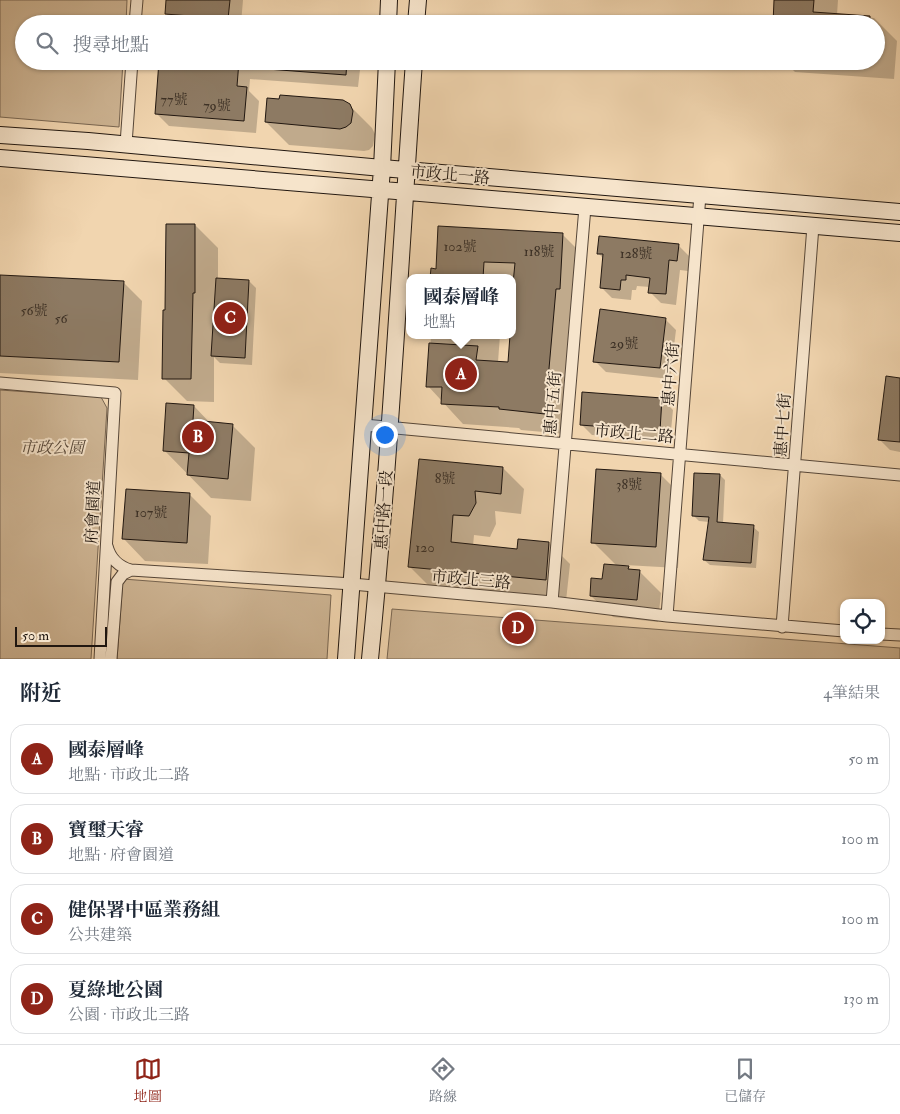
<!DOCTYPE html>
<html lang="zh-TW">
<head>
<meta charset="utf-8">
<style>
  :root { --surface:#fff; --page:#f6f6f7; --text:#1f2937; --muted:#747a83; --line:#e0e1e3; --accent:#8f2418 }
  body { margin:0; font-family:"IM FELL Double Pica","Noto Serif TC",serif; background:var(--page); color:var(--text) }
  .controls { position:absolute; right:15px; bottom:15px; display:grid; overflow:hidden; border-radius:10px; box-shadow:0 1px 4px #0004 }
  .controls button { width:45px; height:45px; display:grid; place-items:center; padding:0; border:0; border-bottom:1px solid var(--line); background:var(--surface); color:var(--text); font:25px sans-serif }
  .scale { position:absolute; left:15px; bottom:12px; width:92px; box-sizing:border-box; padding-left:5px; border:2px solid #211710; border-top:0; font-size:14px; line-height:18px; white-space:nowrap; color:#211710; -webkit-text-stroke:4px #f6e4cb; paint-order:stroke }
  .you { position:absolute; left:384px; top:434px; width:18px; height:18px; margin:-12px; border:4px solid #fff; border-radius:50%; background:#1a73e8; box-shadow:0 0 0 8px #1a73e833 }
  .badge { display:grid; place-items:center; width:32px; height:32px; border-radius:50%; background:var(--accent); color:#fff; font-size:16px; font-weight:700 }
  .pin { position:absolute; translate:-50% -50%; border:2px solid #fff; box-shadow:0 1px 5px #0006 }
  .popup { position:absolute; left:406px; top:274px; width:110px; height:65px; box-sizing:border-box; display:grid; place-content:center; border-radius:10px; background:var(--surface); filter:drop-shadow(0 1px 4px #0005); font-size:16px; white-space:nowrap; color:var(--muted) }
  .popup b { font-size:19px; color:var(--text) }
  .popup::after { content:''; position:absolute; left:50%; top:100%; margin-left:-10px; border:10px solid transparent; border-top-color:var(--surface) }
  .list { margin:0; padding:0; list-style:none }
  h2 { display:flex; justify-content:space-between; align-items:center; height:65px; margin:0; padding:0 20px; font-size:21px }
  h2 small { font-size:16px; font-weight:400; color:var(--muted) }
  .list li { display:grid; grid-template-columns:32px 1fr auto; gap:15px; align-items:center; box-sizing:border-box; height:70px; margin:0 10px 10px; padding:0 10px; border:1px solid var(--line); border-radius:15px }
  .list b { display:block; font-size:19px; white-space:nowrap }
  .list p { margin:0; font-size:16px; white-space:nowrap; color:var(--muted) }
  .list em { font-size:16px; font-style:normal; color:var(--muted) }
  .icon { flex:none; width:28px; height:28px; fill:none; stroke:currentColor; stroke-width:2; stroke-linecap:round; stroke-linejoin:round }
  .map { position:relative; flex:none; width:900px; height:659px; overflow:hidden }
  .search { position:absolute; background:var(--surface); box-shadow:0 1px 4px #0004; left:15px; right:15px; top:15px; height:55px; display:flex; align-items:center; gap:12px; box-sizing:border-box; padding:0 18px; border-radius:28px; color:var(--muted); font-size:19px }
  .sheet { height:385px; background:var(--surface) }
  nav { display:flex; justify-content:space-around; align-items:center; box-sizing:border-box; height:70px; border-top:1px solid var(--line); background:var(--surface); font-size:14px; color:var(--muted) }
  nav a { display:grid; justify-items:center; gap:2px }
  nav .on { color:var(--accent) }
  .map>svg:first-child { display:block }
</style>
</head>
<body>
<div class="map">
<svg width="900" height="659" viewBox="0 0 900 659">
  <rect width="100%" height="100%" fill="#f1d5af"/>
  <filter id="stains"><feTurbulence type="fractalNoise" baseFrequency=".004" numOctaves="4"/><feColorMatrix values="0 0 0 0 .2 0 0 0 0 .09 0 0 0 0 .02 0 0 0 .5 -.17"/></filter>
  <radialGradient id="worn" r=".72"><stop offset=".6" stop-color="#630" stop-opacity="0"/><stop offset="1" stop-color="#630" stop-opacity=".3"/></radialGradient>
  <path fill="#ceb594" stroke="#786652" d="M 0,0 L 127,0 L 126,24 L 24,24 L 24,61 L 123,61 L 119,127 L 0,117 Z
    M 0,390 L 101,397 L 107,408 L 91,659 L 0,659 Z
    M 123,579 L 331,595 L 327,659 L 117,659 Z
    M 392,609 L 900,648 L 900,659 L 387,659 Z"/>
  <path fill="#0003" d="M 168,0 L 243,0 L 241,24 L 166,24 Z
    M 776,0 L 838,0 L 837,15 L 874,18 L 897,41 L 894,79 L 795,72 L 784,61 L 876,61 L 876,24 L 774,24 Z
    M 161,61 L 361,61 L 358,87 L 250,79 L 249,91 L 259,101 L 256,133 L 169,126 L 157,114 Z
    M 349,105 L 372,128 L 375,134 L 373,146 L 369,150 L 364,151 L 289,145 L 266,122 Z
    M 195,225 L 218,248 L 218,279 L 249,281 L 256,288 L 252,365 L 220,363 L 214,357 L 214,402 L 187,401 L 164,378 L 167,311 Z
    M 562,234 L 583,255 L 566,434 L 521,430 L 519,428 L 463,424 L 428,386 L 431,335 L 500,335 L 498,362 L 509,363 L 515,283 L 512,282 L 512,278 L 431,278 L 437,270 Z
    M 678,245 L 689,256 L 688,271 L 680,270 L 676,305 L 661,303 L 650,292 L 650,287 L 637,286 L 636,290 L 632,290 L 631,300 L 612,298 L 601,287 L 604,259 L 598,253 Z
    M 0,276 L 123,282 L 142,301 L 138,380 L 0,373 Z
    M 665,319 L 676,330 L 670,379 L 606,372 L 595,361 Z
    M 900,379 L 900,452 L 890,450 L 879,439 Z
    M 662,399 L 673,410 L 670,441 L 592,435 L 581,424 Z
    M 194,406 L 210,423 L 232,425 L 255,448 L 251,501 L 211,498 L 164,450 Z
    M 420,460 L 503,468 L 524,489 L 521,514 L 495,511 L 496,524 L 490,537 L 474,535 L 473,546 L 518,551 L 549,543 L 570,564 L 566,601 L 431,588 L 410,567 Z
    M 660,474 L 682,496 L 678,568 L 625,565 L 631,570 L 639,571 L 661,593 L 658,622 L 613,617 L 591,596 L 617,566 L 593,542 Z
    M 720,475 L 725,480 L 723,524 L 753,527 L 759,532 L 756,568 L 710,565 L 704,560 L 709,522 L 699,521 L 694,516 Z
    M 189,494 L 211,516 L 208,564 L 145,561 L 124,539 Z"/>
  <path fill="#8d7a63" stroke="#211710" d="M 166,0 L 230,0 L 228,19 L 165,14 Z
    M 774,0 L 814,0 L 813,12 L 870,16 L 870,24 L 773,24 Z
    M 159,61 L 239,61 L 237,86 L 247,87 L 244,121 L 155,114 Z
    M 267,61 L 347,61 L 346,75 L 267,69 Z
    M 280,95 L 343,100 L 350,104 L 353,111 L 351,123 L 346,127 L 340,129 L 265,122 L 267,98 L 279,99 Z
    M 166,224 L 195,224 L 195,293 L 193,293 L 191,379 L 162,379 L 163,310 L 165,310 Z
    M 438,226 L 563,233 L 560,289 L 556,289 L 545,414 L 499,409 L 499,407 L 441,404 L 442,387 L 426,387 L 429,343 L 478,346 L 476,360 L 508,362 L 510,335 L 512,335 L 512,294 L 515,263 L 484,262 L 483,278 L 430,278 L 431,268 L 436,269 Z
    M 599,236 L 679,244 L 677,261 L 669,260 L 666,294 L 648,293 L 650,278 L 626,275 L 626,280 L 621,280 L 620,290 L 600,288 L 603,254 L 597,254 Z
    M 0,275 L 124,281 L 119,362 L 0,356 Z
    M 216,278 L 249,280 L 245,358 L 211,356 Z
    M 600,309 L 666,318 L 660,368 L 593,362 Z
    M 886,376 L 900,378 L 900,442 L 878,440 Z
    M 582,392 L 662,398 L 660,431 L 580,425 Z
    M 166,403 L 194,405 L 193,420 L 233,424 L 228,479 L 187,475 L 189,453 L 163,451 Z
    M 419,459 L 503,467 L 501,494 L 475,491 L 476,503 L 469,516 L 453,515 L 451,542 L 517,549 L 518,539 L 549,542 L 546,580 L 408,567 Z
    M 596,469 L 661,473 L 656,547 L 591,543 Z
    M 694,473 L 720,474 L 717,522 L 754,525 L 751,563 L 703,560 L 709,517 L 692,516 Z
    M 126,489 L 190,493 L 187,543 L 122,539 Z
    M 604,564 L 629,566 L 628,569 L 640,570 L 637,600 L 590,596 L 591,578 L 602,579 Z"/>
  <g fill="none" stroke-linecap="round" stroke-linejoin="round">
    <defs>
      <path id="street" d="M 135,24 L 137,0
        M 126,144 L 132,61
        M 0,383 L 115,393 L 100,659
        M 364,425 L 900,475
        M 107,546 C 110,558 119,567 131,570 L 352,584 L 552,602 L 667,616 L 844,631
        M 552,602 L 585,207
        M 667,616 L 700,195
        M 782,627 L 813,226
        M 881,634 L 900,635
        M 111,659 L 117,582 L 123,574 L 131,570"/>
      <path id="secondary" d="M 388,24 L 389,0
        M 416,24 L 418,0
        M 0,135 L 88,141 L 382,168 L 900,212
        M 0,158 L 900,233
        M 346,659 L 382,168 L 387,61
        M 370,659 C 390,460 400,261 414,61"/>
    </defs>
    <use href="#street" stroke="#554638" stroke-width="13"/>
    <use href="#secondary" stroke="#211710" stroke-width="18"/>
    <use href="#street" stroke="#f6e4cb" stroke-width="11"/>
    <use href="#secondary" stroke="#f6e4cb" stroke-width="16"/>
  </g>
  <g text-anchor="middle" stroke-width="4" stroke-linejoin="round" paint-order="stroke">
    <g font-size="14" fill="#3c3025">
      <text x="174" y="104">77號</text>
      <text x="217" y="110">79號</text>
      <text x="460" y="251">102號</text>
      <text x="539" y="256">118號</text>
      <text x="636" y="258">128號</text>
      <text x="34" y="315">56號</text>
      <text x="61" y="323">56</text>
      <text x="624" y="348">29號</text>
      <text x="445" y="483">8號</text>
      <text x="629" y="489">38號</text>
      <text x="151" y="517">107號</text>
      <text x="425" y="552">120</text>
    </g>
    <g font-size="16" fill="#211710" stroke="#f6e4cb">
      <text transform="translate(450 174) rotate(5)" y="6">市政北一路</text>
      <text transform="translate(670 374) rotate(-85)" y="6">惠中六街</text>
      <text transform="translate(552 403) rotate(-85)" y="6">惠中五街</text>
      <text transform="translate(782 425) rotate(-86)" y="6">惠中七街</text>
      <text transform="translate(634 433) rotate(5)" y="6">市政北二路</text>
      <text transform="translate(383 510) rotate(-86)" y="6">惠中路一段</text>
      <text transform="translate(92 512) rotate(-87)" y="6">府會園道</text>
      <text transform="translate(471 579) rotate(5)" y="6">市政北三路</text>
    </g>
    <g font-size="16" font-style="italic" fill="#554638" stroke="#f6e4cb">
      <text x="52" y="453">市政公園</text>
    </g>
  </g>
  <rect width="100%" height="100%" filter="url(#stains)"/>
  <rect width="100%" height="100%" fill="url(#worn)"/>
</svg>
<div class="controls">
<button><svg class="icon" aria-label="locate" viewBox="0 0 24 24"><circle cx="12" cy="12" r="6"/><path d="M12 2v4M12 18v4M2 12h4M18 12h4"/></svg></button>
</div>
<div class="scale">50 m</div>
<div class="you"></div>
<div class="pin badge" style="left:461px;top:374px">A</div>
<div class="popup"><b>國泰層峰</b>地點</div>
<div class="pin badge" style="left:198px;top:437px">B</div>
<div class="pin badge" style="left:230px;top:318px">C</div>
<div class="pin badge" style="left:518px;top:628px">D</div>
<div class="search"><svg class="icon" aria-label="search" viewBox="0 0 24 24"><circle cx="10" cy="10" r="6"/><path d="M15 15l6 6"/></svg>搜尋地點</div>
</div>
<section class="sheet">
<h2>附近<small>4筆結果</small></h2>
<ul class="list">
<li><span class="badge">A</span><div><b>國泰層峰</b><p>地點 · 市政北二路</p></div><em>50 m</em></li>
<li><span class="badge">B</span><div><b>寶璽天睿</b><p>地點 · 府會園道</p></div><em>100 m</em></li>
<li><span class="badge">C</span><div><b>健保署中區業務組</b><p>公共建築</p></div><em>100 m</em></li>
<li><span class="badge">D</span><div><b>夏綠地公園</b><p>公園 · 市政北三路</p></div><em>130 m</em></li>
</ul>
</section>
<nav>
<a class="on"><svg class="icon" aria-label="map" viewBox="0 0 24 24"><path d="M3 6l6-2 6 2 6-2v14l-6 2-6-2-6 2zM9 4v14M15 6v14"/></svg>地圖</a>
<a><svg class="icon" aria-label="directions" viewBox="0 0 24 24"><path d="M12 3l9 9-9 9-9-9zM9 14v-3h6M13 9l2 2-2 2"/></svg>路線</a>
<a><svg class="icon" aria-label="saved" viewBox="0 0 24 24"><path d="M7 4h10v16l-5-4-5 4z"/></svg>已儲存</a>
</nav>
</body>
</html>
